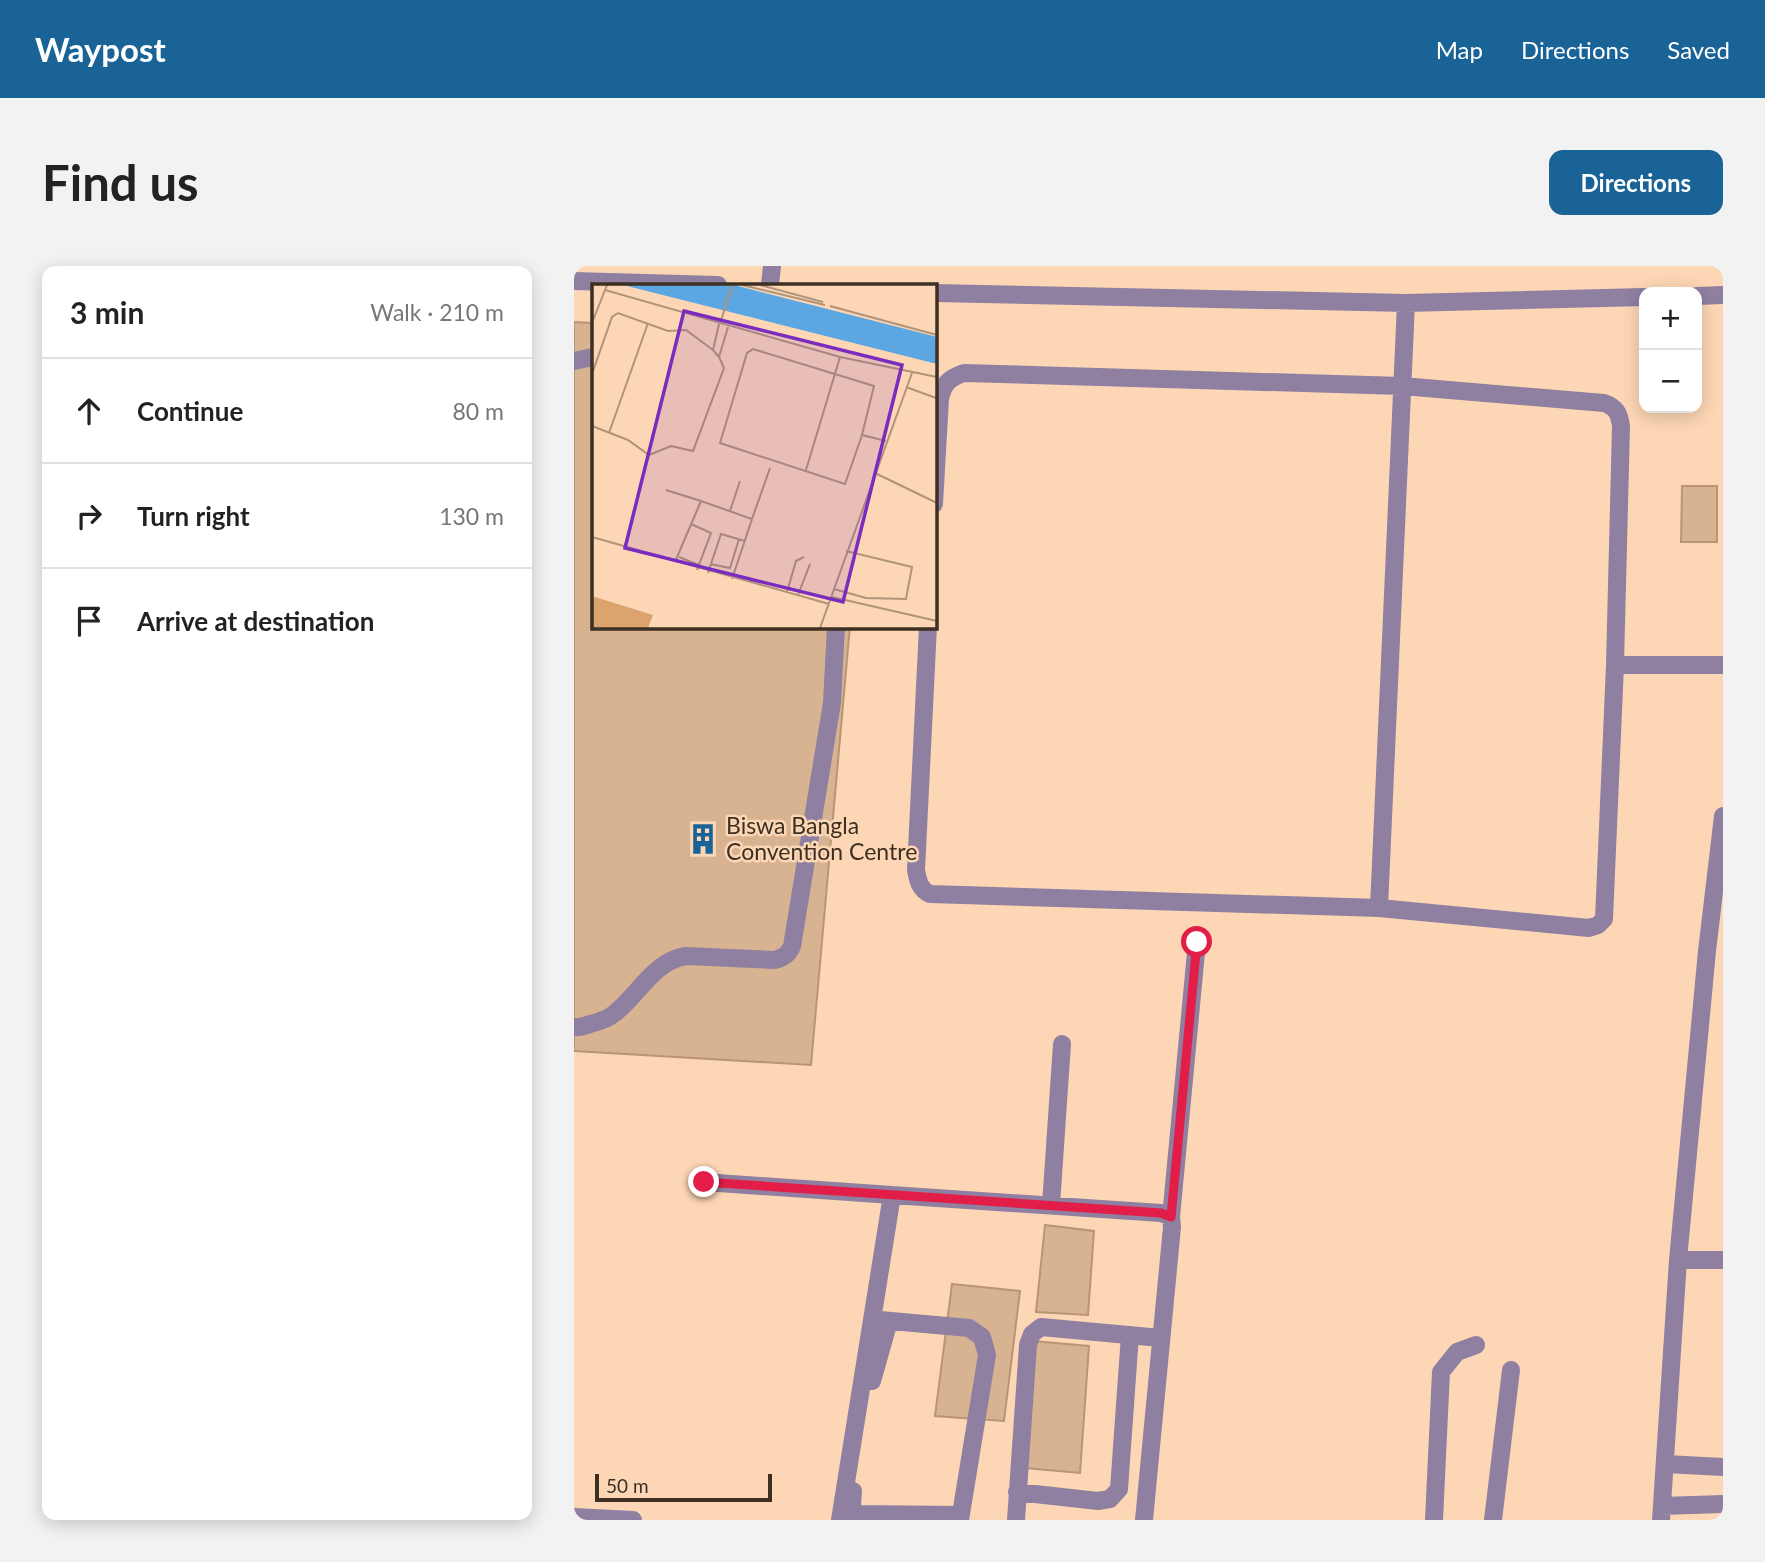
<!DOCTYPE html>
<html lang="en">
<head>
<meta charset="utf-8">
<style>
  :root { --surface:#fff; --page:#f2f2f2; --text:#222; --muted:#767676; --line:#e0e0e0; --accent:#196396 }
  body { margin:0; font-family:Lato,sans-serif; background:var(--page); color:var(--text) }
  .controls { position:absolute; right:21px; top:21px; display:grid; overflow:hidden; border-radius:14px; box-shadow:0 4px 18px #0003 }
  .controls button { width:63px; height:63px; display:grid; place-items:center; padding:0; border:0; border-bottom:2px solid var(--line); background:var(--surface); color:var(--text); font:35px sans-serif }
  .scale { position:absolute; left:21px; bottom:18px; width:177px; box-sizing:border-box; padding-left:7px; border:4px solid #3d2f22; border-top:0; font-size:19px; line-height:24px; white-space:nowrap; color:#3d2f22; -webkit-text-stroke:5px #fdd7b5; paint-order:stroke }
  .stop { position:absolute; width:21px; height:21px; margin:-16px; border:5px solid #e11d48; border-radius:50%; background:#fff }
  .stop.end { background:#e11d48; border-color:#fff; box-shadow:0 2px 7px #0008 }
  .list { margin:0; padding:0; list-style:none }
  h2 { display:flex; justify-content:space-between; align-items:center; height:91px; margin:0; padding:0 28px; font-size:30px }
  h2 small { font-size:23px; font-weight:400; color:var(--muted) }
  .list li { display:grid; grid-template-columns:46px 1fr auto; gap:21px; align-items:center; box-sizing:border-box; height:105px; padding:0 28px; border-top:2px solid var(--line) }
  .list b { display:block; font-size:26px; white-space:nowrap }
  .list em { font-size:23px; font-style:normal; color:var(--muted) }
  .icon { flex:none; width:38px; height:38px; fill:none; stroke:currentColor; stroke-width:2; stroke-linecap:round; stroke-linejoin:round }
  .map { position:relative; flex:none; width:1149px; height:1254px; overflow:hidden; border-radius:14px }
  header { display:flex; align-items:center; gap:42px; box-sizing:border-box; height:98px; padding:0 35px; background:var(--accent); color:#fff }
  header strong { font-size:33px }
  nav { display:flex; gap:38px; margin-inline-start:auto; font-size:24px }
  .intro { display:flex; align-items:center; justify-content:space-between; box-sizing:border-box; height:168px; padding:0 42px }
  h1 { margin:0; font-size:49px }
  .button { padding:18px 32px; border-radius:14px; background:var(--accent); color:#fff; font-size:24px; font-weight:700 }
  main { display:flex; gap:42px; padding:0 42px }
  aside { flex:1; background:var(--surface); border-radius:14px; box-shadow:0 4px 18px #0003 }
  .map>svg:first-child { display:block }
</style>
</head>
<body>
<header>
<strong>Waypost</strong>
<nav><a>Map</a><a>Directions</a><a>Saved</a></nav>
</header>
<div class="intro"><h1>Find us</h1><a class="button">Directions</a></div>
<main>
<aside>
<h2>3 min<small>Walk · 210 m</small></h2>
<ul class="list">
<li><svg class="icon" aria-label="ahead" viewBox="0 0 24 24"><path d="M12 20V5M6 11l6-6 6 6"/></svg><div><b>Continue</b></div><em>80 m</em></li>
<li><svg class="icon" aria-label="right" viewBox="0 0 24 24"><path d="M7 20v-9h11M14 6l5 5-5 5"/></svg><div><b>Turn right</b></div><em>130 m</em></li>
<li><svg class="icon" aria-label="arrive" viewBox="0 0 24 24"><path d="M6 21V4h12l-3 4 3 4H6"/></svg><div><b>Arrive at destination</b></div></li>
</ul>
</aside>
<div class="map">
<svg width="1149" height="1254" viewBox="0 0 1149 1254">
  <rect width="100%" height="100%" fill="#fdd7b5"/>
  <path fill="#d7b392" stroke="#b89575" stroke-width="2" d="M 0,56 L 19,57 L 19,360 L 276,360 L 237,799 L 0,785 Z
    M 1108,220 L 1143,220 L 1143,276 L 1107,276 Z
    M 471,959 L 520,965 L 514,1049 L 462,1046 Z
    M 378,1018 L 446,1025 L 430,1155 L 361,1150 Z
    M 447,1074 L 515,1080 L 506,1207 L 439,1201 Z"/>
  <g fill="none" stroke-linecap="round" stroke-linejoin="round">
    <path stroke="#8f80a2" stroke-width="18" d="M 0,15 L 144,19
      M 196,19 L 198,0
      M 360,27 L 832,37 L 1070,31
      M 1123,30 L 1149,29
      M 0,95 L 19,91
      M 360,238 L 366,133 C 369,118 375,112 390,107 L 828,120 L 1030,137 C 1042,141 1045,147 1047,160 L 1041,399 L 1149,399
      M 354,360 L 342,604 C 344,614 345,623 356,628 L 805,642 L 1015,662 L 1024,659 L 1030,653 L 1041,399
      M 805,642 L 832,37
      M 0,761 C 7,762 10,760 16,758 C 25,756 34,753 41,747 C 65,728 80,695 112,690 L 201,694 C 210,691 214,689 218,680 L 258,437 L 262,360
      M 130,916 L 318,929
      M 477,939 L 488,778
      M 597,951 L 623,676
      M 1104,994 L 1149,994
      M 306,1054 L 395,1062 L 408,1071 L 413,1089 L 386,1254
      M 298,1115 L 315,1055
      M 1092,1198 L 1149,1201
      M 279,1225 L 278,1240 L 281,1248 L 387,1249
      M 443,1226 L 524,1235 L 536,1233 L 545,1223 L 556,1069
      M 1088,1240 L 1149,1238
      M 0,1251 L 59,1254
      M 266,1254 L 318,929 L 587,947 L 597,951 L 598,961 L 570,1254
      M 442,1254 L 454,1079 L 458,1068 L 467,1061 L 587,1072
      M 860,1254 L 867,1106 L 883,1086 L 902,1079
      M 919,1254 L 937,1104
      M 1087,1254 L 1104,994 L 1133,685 L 1149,550"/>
  </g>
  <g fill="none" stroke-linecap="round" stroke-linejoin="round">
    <path stroke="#e11d48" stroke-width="9" d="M 130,916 L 587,947 L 597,951 L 623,676"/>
  </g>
  <defs>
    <symbol id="building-bare" viewBox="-9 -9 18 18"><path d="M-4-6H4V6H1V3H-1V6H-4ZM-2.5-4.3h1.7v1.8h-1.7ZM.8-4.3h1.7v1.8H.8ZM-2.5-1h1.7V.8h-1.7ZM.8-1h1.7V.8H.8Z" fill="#196396" stroke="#fdd7b5" stroke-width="2.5" paint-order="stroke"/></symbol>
  </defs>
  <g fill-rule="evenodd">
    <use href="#building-bare" x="107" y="551" width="44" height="44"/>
  </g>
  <g text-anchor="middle" stroke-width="5" stroke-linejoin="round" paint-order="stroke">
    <g font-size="23" fill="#3d2f22" stroke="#fdd7b5" text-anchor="start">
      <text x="152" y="568">Biswa Bangla<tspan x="152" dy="26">Convention Centre</tspan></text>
    </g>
  </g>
  <g transform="translate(18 18)">
    <rect width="345" height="345" fill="#fdd7b5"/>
    <path d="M 0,312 L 61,331 L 56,344 L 0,344 Z" fill="#dba46e"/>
    <path d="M 31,1 L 142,1 L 345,53 L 345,80 Z" fill="#5ca7e2"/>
    <path fill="none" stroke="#b0947a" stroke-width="2" d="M 150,1 L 233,21M 168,1 L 231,18M 13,6 L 248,73 L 345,93M 238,22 L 345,51M 0,39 L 15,1M 128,40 L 140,1M 127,73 L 121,66 L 127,40M 0,90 L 20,33 L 26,29 L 76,47 L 94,46 L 121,66M 314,103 L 344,114M 0,142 L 36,156 L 57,171 L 79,162 L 101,167 L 132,84 L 127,73 L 136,43M 17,149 L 56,39M 270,151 L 253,200 L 128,159 L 155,69 L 161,65 L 282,102 L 270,151 L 294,157M 214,186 L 248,73M 283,189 L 345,219M 74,206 L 109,217M 138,227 L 148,197M 160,235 L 178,184M 99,240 L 119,249 L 105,286M 0,253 L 237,320M 87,273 L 107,281M 83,278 L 109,217 L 160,235 L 140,295M 118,280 L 138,284 L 147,255M 116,289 L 129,250 L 153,257M 242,305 L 274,314 L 314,315 L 320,283 L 254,267M 195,308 L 204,277 L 212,273M 206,311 L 218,280M 240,313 L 345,337M 228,344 L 320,89"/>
    <path fill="#7b2cbf" fill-opacity="0.15" stroke="#7b2cbf" stroke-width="3.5" d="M 92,27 L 310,81 L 251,318 L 33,264 Z"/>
    <rect width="345" height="345" fill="none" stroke="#3d2f22" stroke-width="3.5"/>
  </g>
</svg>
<div class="controls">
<button>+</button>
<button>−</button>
</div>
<div class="scale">50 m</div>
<div class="stop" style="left:623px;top:676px"></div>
<div class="stop end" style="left:130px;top:916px"></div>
</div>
</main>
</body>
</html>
